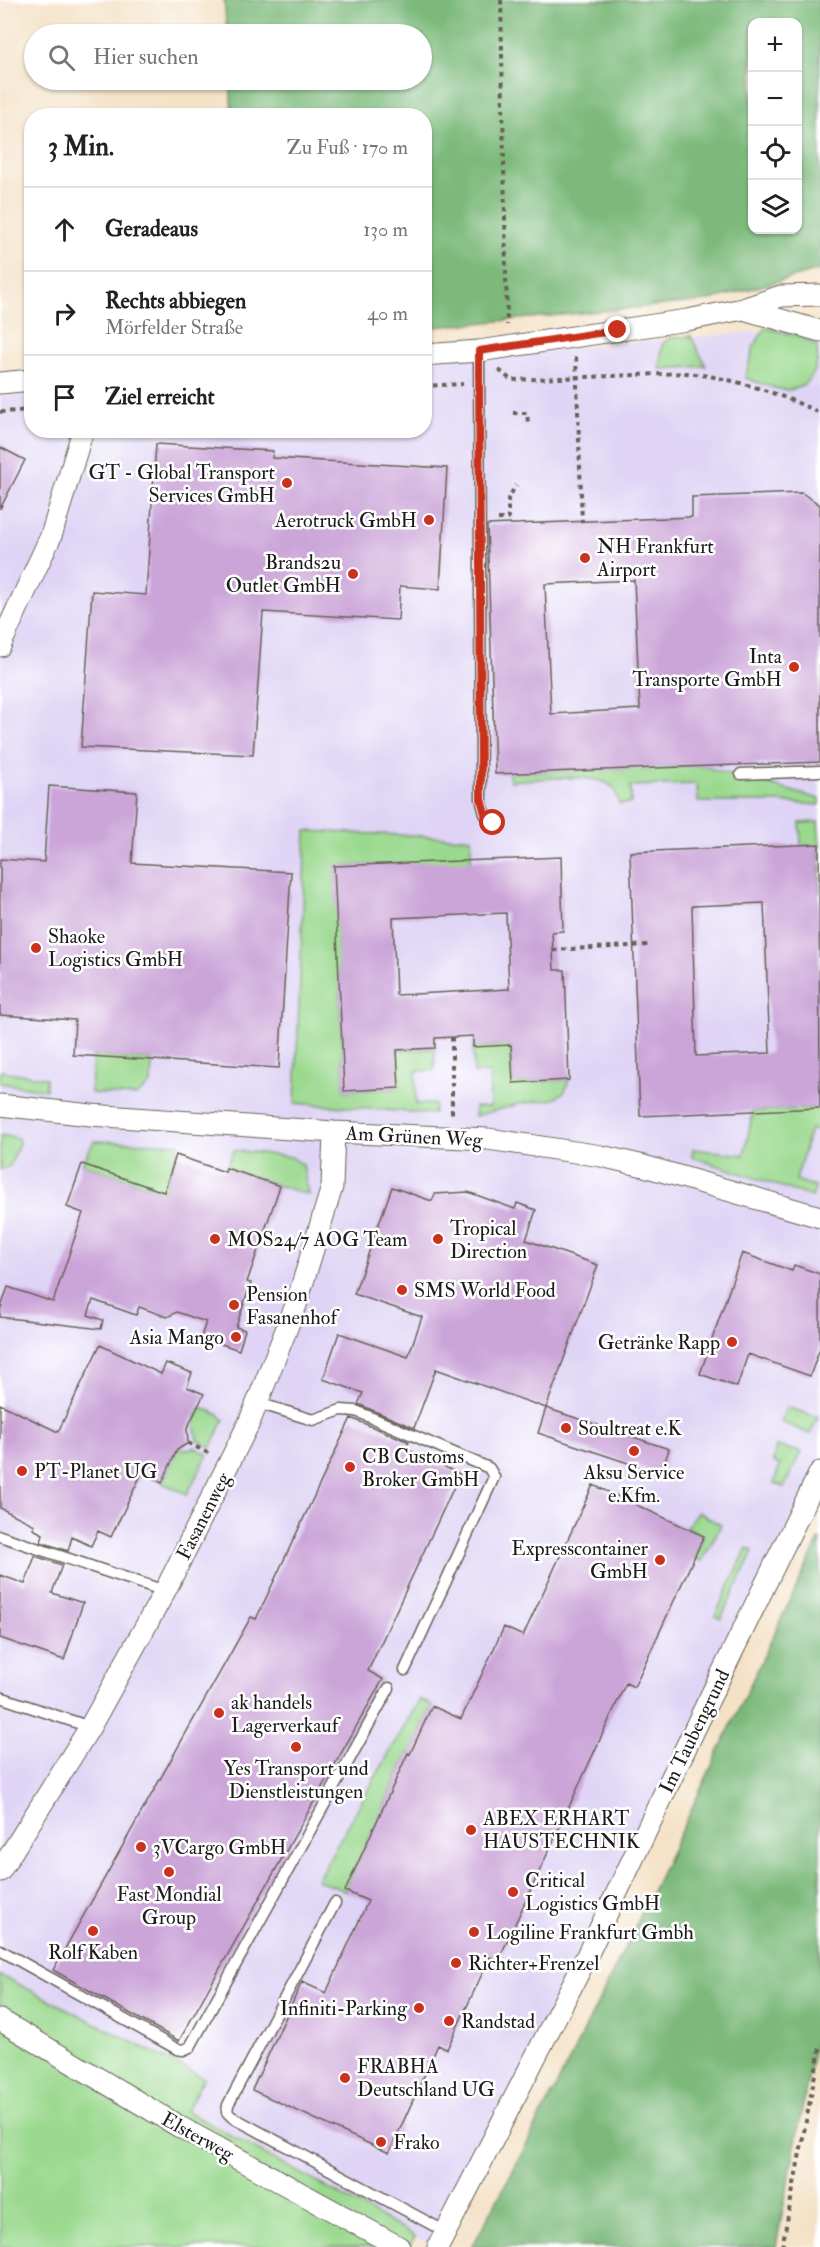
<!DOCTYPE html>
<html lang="de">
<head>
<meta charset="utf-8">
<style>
  :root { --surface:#fff; --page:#f6f6f6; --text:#222; --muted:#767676; --line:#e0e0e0 }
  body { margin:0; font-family:"IM FELL Double Pica",serif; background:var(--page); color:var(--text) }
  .controls { position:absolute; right:18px; top:18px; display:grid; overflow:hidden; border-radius:12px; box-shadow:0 2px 4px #0004 }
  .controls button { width:54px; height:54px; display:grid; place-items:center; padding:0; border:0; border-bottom:2px solid var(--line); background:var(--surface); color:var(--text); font:30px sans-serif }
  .stop { position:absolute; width:18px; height:18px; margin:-14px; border:4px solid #c8321e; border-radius:50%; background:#fff }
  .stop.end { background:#c8321e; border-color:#fff; box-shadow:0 2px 6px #0008 }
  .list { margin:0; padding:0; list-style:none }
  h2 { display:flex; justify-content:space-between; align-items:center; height:78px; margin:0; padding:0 24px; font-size:26px }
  h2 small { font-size:20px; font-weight:400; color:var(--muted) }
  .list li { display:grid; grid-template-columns:39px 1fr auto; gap:18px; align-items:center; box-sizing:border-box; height:84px; padding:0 24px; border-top:2px solid var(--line) }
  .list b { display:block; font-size:22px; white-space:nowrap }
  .list p { margin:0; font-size:20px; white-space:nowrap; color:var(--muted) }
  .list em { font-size:20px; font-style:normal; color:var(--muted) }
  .icon { flex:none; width:33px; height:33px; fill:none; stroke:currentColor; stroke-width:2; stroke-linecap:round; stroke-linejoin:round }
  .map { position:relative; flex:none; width:820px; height:2247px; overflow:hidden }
  .search { position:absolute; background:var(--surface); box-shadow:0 2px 4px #0004; left:24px; top:24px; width:408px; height:66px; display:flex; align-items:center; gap:15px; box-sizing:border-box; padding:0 21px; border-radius:33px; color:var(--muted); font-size:22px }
  .panel { position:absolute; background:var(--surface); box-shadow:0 2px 4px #0004; left:24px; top:108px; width:408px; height:330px; border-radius:24px }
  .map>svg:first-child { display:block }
</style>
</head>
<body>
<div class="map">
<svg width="820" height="2247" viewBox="0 0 820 2247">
  <rect width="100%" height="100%" fill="#fff"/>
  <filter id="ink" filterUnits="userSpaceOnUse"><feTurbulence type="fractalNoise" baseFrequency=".0167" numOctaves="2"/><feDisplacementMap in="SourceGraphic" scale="12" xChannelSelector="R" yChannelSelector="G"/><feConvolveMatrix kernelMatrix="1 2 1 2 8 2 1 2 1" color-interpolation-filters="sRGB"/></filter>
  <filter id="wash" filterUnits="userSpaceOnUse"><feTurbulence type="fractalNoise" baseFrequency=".008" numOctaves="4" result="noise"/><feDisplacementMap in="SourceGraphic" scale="24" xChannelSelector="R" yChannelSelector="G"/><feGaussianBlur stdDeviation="1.35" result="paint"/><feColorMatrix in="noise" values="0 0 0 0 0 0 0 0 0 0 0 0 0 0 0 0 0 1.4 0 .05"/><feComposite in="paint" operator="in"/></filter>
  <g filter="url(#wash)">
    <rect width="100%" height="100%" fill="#f4e2c7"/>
    <path fill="#dfd4f5" d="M 787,329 L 820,341 L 820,1472 L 435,2247 L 0,2005 L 0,396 L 31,394 L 32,430 L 424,430 L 425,360 Z"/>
    <path fill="#9bd98f" stroke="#5c7a56" stroke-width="1.5" d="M 765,328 L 799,336 L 817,346 C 820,369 810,389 786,390 C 775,390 756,381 745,378 L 754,346 Z
      M 691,336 L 706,366 L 660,369 L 662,345 L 669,338 Z
      M 701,766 L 820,799 L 820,805 L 776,802 L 698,802 L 697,784 L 631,786 L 631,803 L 619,804 C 618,800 617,794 615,790 C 602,770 534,780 510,781 L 509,773 Z
      M 818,822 L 820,844 L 820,894 L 819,845 L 801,845 L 800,823 Z
      M 306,831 L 471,838 L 471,862 L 335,866 L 344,1091 L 399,1088 L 397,1050 L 435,1049 L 434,1070 L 416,1071 L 416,1104 L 434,1104 L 434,1114 L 295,1103 Z
      M 511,1045 L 513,1083 L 569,1080 L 565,1091 L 554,1099 L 519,1104 L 475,1116 L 475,1107 L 490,1107 L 490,1073 L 474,1073 L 473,1047 Z
      M 93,1056 L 152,1060 L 151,1084 L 136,1096 L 91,1093 Z
      M 0,1071 L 46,1078 L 46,1090 L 0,1083 Z
      M 820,1108 L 820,1132 L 810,1129 L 796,1180 L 816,1187 L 812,1197 L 692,1157 L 693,1149 L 744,1155 L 753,1111 Z
      M 0,1135 L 18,1138 L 19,1143 L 10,1166 L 0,1170 Z
      M 94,1141 L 179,1144 L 164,1192 L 82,1164 Z
      M 234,1150 L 291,1157 L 303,1165 L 308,1195 L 226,1168 Z
      M 201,1407 L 219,1415 L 224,1420 L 211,1448 L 197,1440 L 194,1421 Z
      M 786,1407 L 818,1417 L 810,1434 L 781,1422 Z
      M 776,1446 L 801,1452 L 784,1487 L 774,1483 L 780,1465 L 773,1462 Z
      M 194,1447 L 208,1454 L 187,1494 L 162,1483 L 178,1448 L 188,1449 Z
      M 698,1512 L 721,1525 L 702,1561 L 694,1558 L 704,1536 L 686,1527 Z
      M 747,1548 L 753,1551 L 721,1619 L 715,1616 Z
      M 420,1699 L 432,1706 L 410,1754 L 408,1753 L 345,1891 L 317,1880 Z
      M 0,1975 L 204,2078 L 186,2111 L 415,2236 L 409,2247 L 0,2247 Z"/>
    <path fill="#7cb97a" stroke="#4c6a4b" stroke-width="1.5" fill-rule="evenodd" d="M 224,0 L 820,0 L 820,270 L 706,301 L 425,328 L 424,116 L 232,115 L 230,80 L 422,80 L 422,34 L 227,34 ZM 752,22 L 798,22 L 798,230 L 752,230 Z
      M 820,1538 L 820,2015 L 776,2247 L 472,2247 C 598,2016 706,1775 820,1538 Z"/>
    <g id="blocks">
      <path fill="#cba4d8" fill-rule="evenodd" d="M 156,444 L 273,451 L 272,458 L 447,468 L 440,589 L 400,586 L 398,620 L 263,612 L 253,755 L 81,747 L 92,591 L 146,595 Z
        M 0,447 L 25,460 L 0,509 Z
        M 802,493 L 820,505 L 820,762 L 495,774 L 487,525 L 692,517 L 692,497 ZM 634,580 L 640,709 L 551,714 L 545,584 Z
        M 49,786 L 137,792 L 132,863 L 291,872 L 279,1068 L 73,1055 L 75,1020 L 0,1015 L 0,859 L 44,862 Z
        M 819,844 L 820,1108 L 640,1116 L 630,852 ZM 764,903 L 770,1053 L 696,1056 L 692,906 Z
        M 561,857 L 563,931 L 552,932 L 554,970 L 565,970 L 569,1080 L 513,1083 L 511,1045 L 473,1047 L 473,1036 L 435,1038 L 435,1048 L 397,1050 L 399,1088 L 344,1091 L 334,866 ZM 506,913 L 509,989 L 396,995 L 393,918 Z
        M 176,1155 L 225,1172 L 226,1168 L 280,1186 L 247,1282 L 251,1283 L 236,1327 L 245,1330 L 239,1350 L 201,1337 L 206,1322 L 177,1312 L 167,1317 L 139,1307 L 136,1315 L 93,1300 L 88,1315 L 103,1320 L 101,1329 L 0,1317 L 0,1310 L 8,1287 L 53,1302 L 83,1213 L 67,1207 L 82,1164 L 164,1192 Z
        M 392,1187 L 432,1201 L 435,1194 L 468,1192 L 515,1209 L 517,1203 L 536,1210 L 526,1240 L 598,1265 L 546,1408 L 436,1369 L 414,1428 L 358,1404 L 363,1393 L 323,1379 L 339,1333 L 408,1357 L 422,1317 L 354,1294 Z
        M 742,1253 L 792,1271 L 794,1265 L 820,1274 L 820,1348 L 810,1376 L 748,1354 L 737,1387 L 700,1374 Z
        M 100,1345 L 161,1374 L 166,1363 L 192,1373 L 187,1387 L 204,1394 L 187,1429 L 188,1443 L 177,1450 L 162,1483 L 142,1473 L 111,1537 L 98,1531 L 91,1546 L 72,1537 L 68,1551 L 41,1542 L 43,1534 L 33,1529 L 35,1525 L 0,1508 L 0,1404 L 58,1432 Z
        M 546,1408 L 669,1449 L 661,1474 L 538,1433 Z
        M 351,1418 L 409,1442 L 406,1449 L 460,1474 L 368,1671 L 383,1679 L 179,2041 L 53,1970 L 251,1617 L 256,1619 Z
        M 593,1485 L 704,1536 L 634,1687 L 626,1683 L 498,1961 L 490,1957 L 447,2049 L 438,2045 L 389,2153 L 252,2090 L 302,1982 L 326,1993 L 368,1901 L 345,1891 L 408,1753 L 410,1754 L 432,1706 L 461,1719 L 504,1627 L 523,1636 Z
        M 35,1556 L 62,1565 L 52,1593 L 83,1603 L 64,1660 L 0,1638 L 0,1575 L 25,1584 Z"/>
    </g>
  </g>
  <g filter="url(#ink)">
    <use href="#blocks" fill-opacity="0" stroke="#686158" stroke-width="1.5"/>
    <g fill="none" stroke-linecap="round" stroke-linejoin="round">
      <defs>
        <path id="service" d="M 479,351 L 481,799 L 485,814 L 493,823
          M 741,774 L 820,771
          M 258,1403 L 313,1420 L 341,1410 L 356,1411 L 489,1468 L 494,1477 L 405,1670
          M 0,1536 L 165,1591
          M 0,1697 L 90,1727
          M 335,1903 L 228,2105 L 227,2112 L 232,2117 L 446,2232
          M 0,1950 L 177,2049 L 183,2050 L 190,2047 L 389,1688"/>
        <path id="minor" d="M 743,309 L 820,331
          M 424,355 L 479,351 L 687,320 L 743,309 L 781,296 L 820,295
          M 0,383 L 32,380
          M 0,646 L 51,536 L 83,430
          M 0,1105 L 91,1115 L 334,1132 L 488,1139 L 601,1156 L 644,1166 L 820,1217
          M 0,1871 L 90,1727 L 165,1591 L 249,1423 L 296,1305 L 332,1187 L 334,1132
          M 0,2020 L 180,2127 L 399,2247
          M 438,2247 L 582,1966 L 698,1722 L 820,1472"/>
      </defs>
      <use href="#service" stroke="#686158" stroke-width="13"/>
      <use href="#minor" stroke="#686158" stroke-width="23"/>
      <path stroke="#686158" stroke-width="4" stroke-dasharray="4.5 4.5" stroke-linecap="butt" d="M 501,0 L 507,325
        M 576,357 L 582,522
        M 499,370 L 511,380 L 686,373 C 734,378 776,392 820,413
        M 424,386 L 463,384
        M 0,412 L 32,410
        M 513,413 L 527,413 L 528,422
        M 498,519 L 508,519 L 508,499 L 516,485
        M 553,950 L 649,945
        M 452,1037 L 452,1115
        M 188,1443 L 210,1454
        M 782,2247 L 820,2048"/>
      <use href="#service" stroke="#fff" stroke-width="10"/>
      <use href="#minor" stroke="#fff" stroke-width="21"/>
    </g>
  </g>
  <g fill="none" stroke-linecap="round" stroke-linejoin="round" filter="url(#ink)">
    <path stroke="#c8321e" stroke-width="8" d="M 493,823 L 485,814 L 481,799 L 479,351 L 618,330"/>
  </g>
  <g fill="#c8321e" stroke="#fff" stroke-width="2">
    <circle cx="287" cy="483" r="6"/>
    <circle cx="429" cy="520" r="6"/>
    <circle cx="585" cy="558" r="6"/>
    <circle cx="353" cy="574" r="6"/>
    <circle cx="794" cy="667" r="6"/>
    <circle cx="36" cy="948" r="6"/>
    <circle cx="215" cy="1239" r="6"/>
    <circle cx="438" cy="1239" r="6"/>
    <circle cx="402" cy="1290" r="6"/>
    <circle cx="234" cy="1305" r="6"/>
    <circle cx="236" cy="1337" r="6"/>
    <circle cx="732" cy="1342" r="6"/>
    <circle cx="566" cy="1428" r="6"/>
    <circle cx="634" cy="1451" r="6"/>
    <circle cx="350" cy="1467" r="6"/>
    <circle cx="22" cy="1471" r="6"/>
    <circle cx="660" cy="1560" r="6"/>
    <circle cx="219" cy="1713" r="6"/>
    <circle cx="296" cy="1747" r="6"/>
    <circle cx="471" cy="1830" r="6"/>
    <circle cx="141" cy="1847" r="6"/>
    <circle cx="169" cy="1872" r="6"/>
    <circle cx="513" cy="1892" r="6"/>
    <circle cx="93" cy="1931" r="6"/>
    <circle cx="474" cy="1932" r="6"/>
    <circle cx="456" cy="1963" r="6"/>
    <circle cx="419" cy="2008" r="6"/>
    <circle cx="449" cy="2021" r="6"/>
    <circle cx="345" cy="2078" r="6"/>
    <circle cx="381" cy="2142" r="6"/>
  </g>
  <g text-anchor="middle" stroke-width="5" stroke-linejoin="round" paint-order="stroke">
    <g font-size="20" fill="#1c1c1c" stroke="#fff" text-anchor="start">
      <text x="275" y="479" text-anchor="end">GT - Global Transport<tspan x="275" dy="23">Services GmbH</tspan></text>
      <text x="417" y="527" text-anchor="end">Aerotruck GmbH</text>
      <text x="597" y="553">NH Frankfurt<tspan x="597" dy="23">Airport</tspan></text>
      <text x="341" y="569" text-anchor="end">Brands2u<tspan x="341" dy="23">Outlet GmbH</tspan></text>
      <text x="782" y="663" text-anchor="end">Inta<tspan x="782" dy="23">Transporte GmbH</tspan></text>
      <text x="48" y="943">Shaoke<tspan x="48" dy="23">Logistics GmbH</tspan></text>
      <text x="450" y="1235">Tropical<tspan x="450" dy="23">Direction</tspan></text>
      <text x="227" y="1246">MOS24/7 AOG Team</text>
      <text x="414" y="1297">SMS World Food</text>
      <text x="246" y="1301">Pension<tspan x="246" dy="23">Fasanenhof</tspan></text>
      <text x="224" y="1344" text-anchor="end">Asia Mango</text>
      <text x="720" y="1349" text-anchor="end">Getränke Rapp</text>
      <text x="578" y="1435">Soultreat e.K</text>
      <text x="362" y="1463">CB Customs<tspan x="362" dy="23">Broker GmbH</tspan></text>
      <text x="34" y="1478">PT-Planet UG</text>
      <text x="634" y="1479" text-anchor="middle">Aksu Service<tspan x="634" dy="23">e.Kfm.</tspan></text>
      <text x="648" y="1555" text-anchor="end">Expresscontainer<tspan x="648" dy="23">GmbH</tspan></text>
      <text x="231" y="1709">ak handels<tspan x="231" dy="23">Lagerverkauf</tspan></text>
      <text x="296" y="1775" text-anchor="middle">Yes Transport und<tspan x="296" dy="23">Dienstleistungen</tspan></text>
      <text x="483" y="1825">ABEX ERHART<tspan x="483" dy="23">HAUSTECHNIK</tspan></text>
      <text x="153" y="1854">3VCargo GmbH</text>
      <text x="525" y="1887">Critical<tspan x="525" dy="23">Logistics GmbH</tspan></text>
      <text x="169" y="1901" text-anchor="middle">Fast Mondial<tspan x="169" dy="23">Group</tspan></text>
      <text x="486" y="1939">Logiline Frankfurt Gmbh</text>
      <text x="93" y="1959" text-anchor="middle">Rolf Kaben</text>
      <text x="468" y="1970">Richter+Frenzel</text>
      <text x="407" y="2015" text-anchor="end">Infiniti-Parking</text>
      <text x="461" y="2028">Randstad</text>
      <text x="357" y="2073">FRABHA<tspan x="357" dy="23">Deutschland UG</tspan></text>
      <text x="393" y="2149">Frako</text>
    </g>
    <g font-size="20" fill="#1c1c1c" stroke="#fff">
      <text transform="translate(414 1136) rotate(3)" y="7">Am Grünen Weg</text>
      <text transform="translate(203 1516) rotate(-63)" y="7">Fasanenweg</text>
      <text transform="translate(694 1731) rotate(-64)" y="7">Im Taubengrund</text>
      <text transform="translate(198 2136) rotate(29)" y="7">Elsterweg</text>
    </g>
  </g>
</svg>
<div class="controls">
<button>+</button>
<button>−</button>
<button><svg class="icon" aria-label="locate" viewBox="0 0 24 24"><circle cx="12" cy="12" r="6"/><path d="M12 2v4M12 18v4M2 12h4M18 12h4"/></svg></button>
<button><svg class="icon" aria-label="layers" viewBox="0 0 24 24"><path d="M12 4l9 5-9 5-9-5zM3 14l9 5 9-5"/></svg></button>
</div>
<div class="stop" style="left:493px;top:823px"></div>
<div class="stop end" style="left:618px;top:330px"></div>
<div class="search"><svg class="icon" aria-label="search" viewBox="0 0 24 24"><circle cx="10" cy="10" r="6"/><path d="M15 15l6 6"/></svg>Hier suchen</div>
<section class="panel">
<h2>3 Min.<small>Zu Fuß · 170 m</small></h2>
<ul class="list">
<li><svg class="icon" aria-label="ahead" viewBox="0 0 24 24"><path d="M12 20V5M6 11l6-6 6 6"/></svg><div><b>Geradeaus</b></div><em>130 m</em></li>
<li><svg class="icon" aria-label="right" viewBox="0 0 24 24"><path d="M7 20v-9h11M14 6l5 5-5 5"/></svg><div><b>Rechts abbiegen</b><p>Mörfelder Straße</p></div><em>40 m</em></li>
<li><svg class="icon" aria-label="arrive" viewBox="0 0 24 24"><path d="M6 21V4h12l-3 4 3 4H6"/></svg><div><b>Ziel erreicht</b></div></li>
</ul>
</section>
</div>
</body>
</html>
